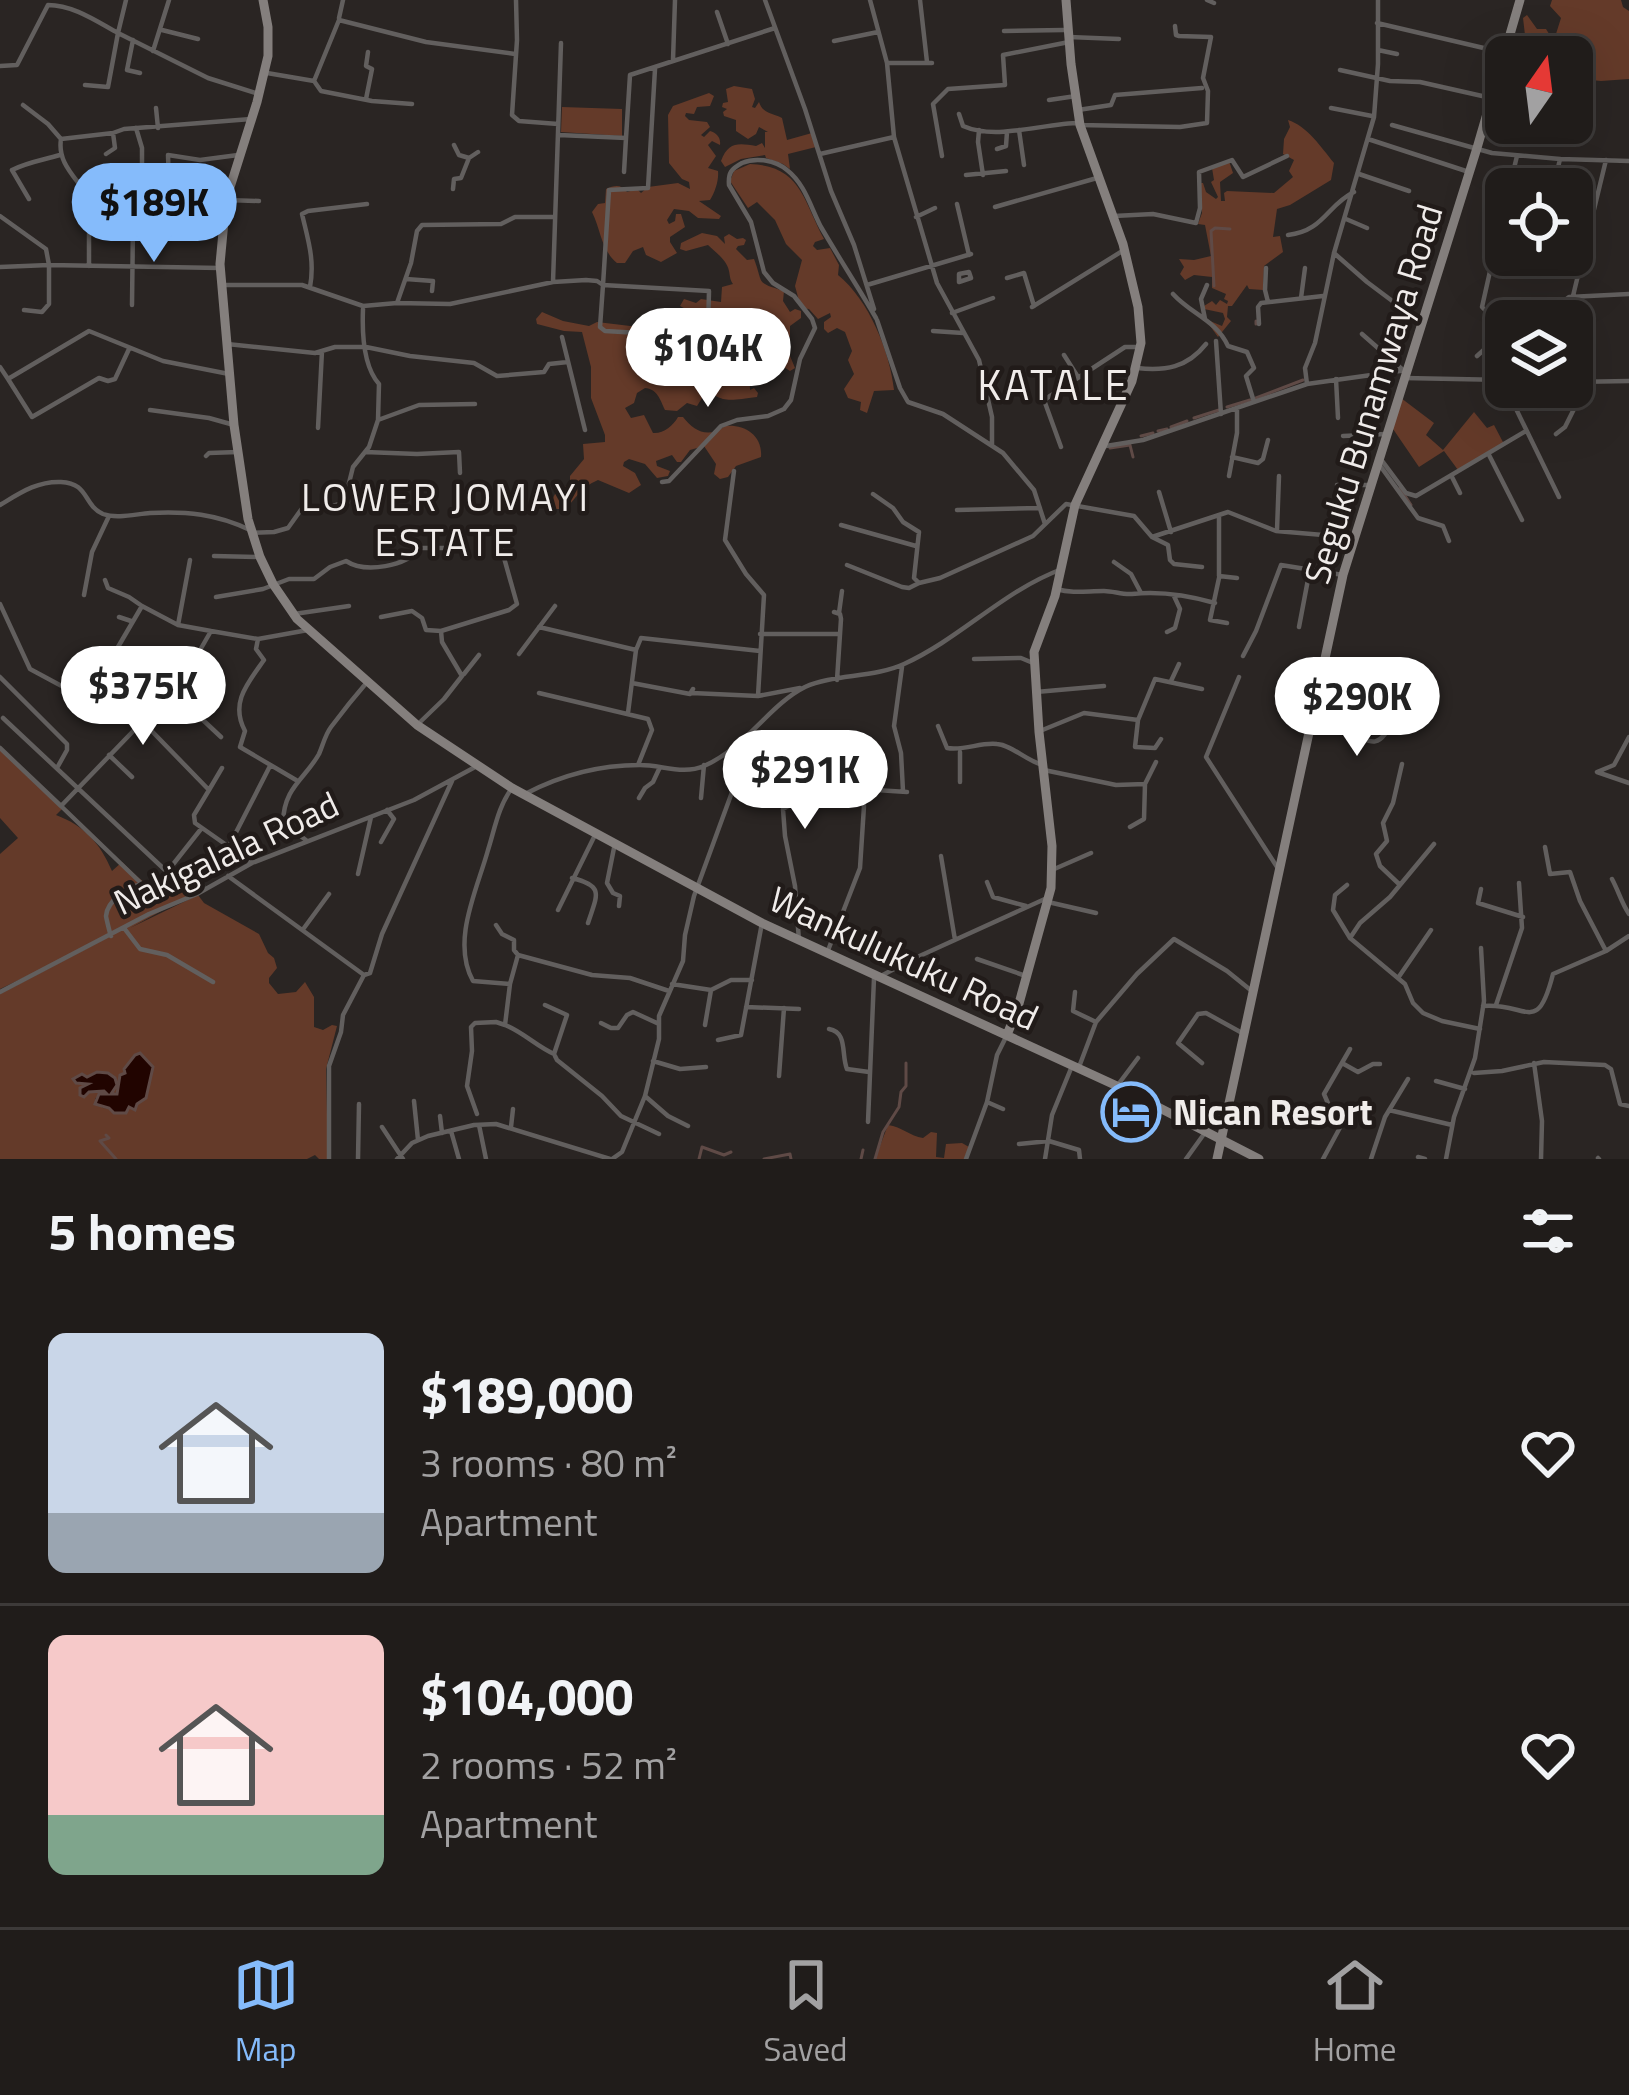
<!DOCTYPE html>
<meta charset="utf-8">
<style>
:root{--surface:#201c1a;--page:#2d2927;--text:#f1f3f6;--muted:#a2a1a2;--line:#3d3a39;--accent:#85bbfb}
body{margin:0;font-family:"Titillium Web",sans-serif;background:var(--page);color:var(--text);height:100vh;display:flex;flex-direction:column;font-size:45px;white-space:nowrap}
*{box-sizing:border-box;margin:0}
p{font-size:39px;color:var(--muted)}
.icon{flex:none;width:66px;height:66px;fill:none;stroke:currentColor;stroke-width:2;stroke-linecap:round;stroke-linejoin:round}
.map{position:relative;height:1159px;overflow:hidden}
.details{display:flex;flex-direction:column;background:var(--surface);flex:1}
.details>*{flex:none}
.needle{width:78px;rotate:14deg}
.controls{position:absolute;left:1485px;top:36px;display:grid;gap:24px}
.controls a{display:grid;place-items:center;width:108px;height:108px;border-radius:18px;background:var(--surface);box-shadow:0 12px 48px #0002,0 0 0 3px var(--line);font-size:60px}
.price{position:absolute;translate:-50% -102px;padding:0 27px;border-radius:42px;background:#fff;color:#222;font-size:39px;line-height:78px;filter:drop-shadow(0 3px 6px #0008)}
.price::after{content:'';position:absolute;left:50%;top:72px;width:36px;height:27px;margin-left:-18px;background:inherit;clip-path:polygon(0 0,100% 0,50% 100%)}
.price.current{background:var(--accent);color:#111}
ul{padding:0;list-style:none}
li{display:flex;align-items:center;gap:36px;height:300px;padding:0 48px}
li+li{border-top:3px solid var(--line)}
li span{display:grid;place-items:center;flex:none;width:336px;height:240px;border-radius:18px;color:#555}
li>.icon{margin-inline-start:auto}
span .icon{width:144px;height:144px;fill:#fffc;stroke-width:1}
li b{font-size:51px}
h2{display:flex;justify-content:space-between;align-items:center;height:144px;padding:0 48px;font-size:51px}
.tabs{display:flex;justify-content:space-around;align-items:center;height:168px;border-top:3px solid var(--line);background:var(--surface);font-size:33px;color:var(--muted)}
.tabs a{display:grid;justify-items:center;gap:6px}
.tabs .current{color:var(--accent)}
.map>svg:first-child{display:block}
.green{fill:#643a29;fill-rule:evenodd}
.water{fill:#210400;stroke:#5f4a46;stroke-width:3}
.lines{fill:none;stroke-linecap:round;stroke-linejoin:round}
.stream{stroke:#5f4a46;stroke-width:3}
.street{stroke:#625f5e;stroke-width:4.5}
.secondary{stroke:#847f7d;stroke-width:9}
.labels{text-anchor:middle;stroke-width:9;stroke-linejoin:round;paint-order:stroke}
.street-label{font-size:36px;fill:#f0ecea;stroke:#211b19}
.poi-label{font-size:36px;font-weight:bold;fill:#f0ecea;stroke:#211b19;text-anchor:start}
.neighbourhood-label{font-size:39px;letter-spacing:3px;fill:#f0ecea;stroke:#211b19}
.quarter-label{font-size:42px;letter-spacing:3px;fill:#f0ecea;stroke:#211b19}
</style>
<div class="map">
<svg width="1629" height="1159" viewBox="0 0 1629 1159">
<rect width="100%" height="100%" fill="#2a2523"/>
<path class="green" d="M1552 0H1621L1623 7 1629 11V79L1601 81 1572 78V57H1549L1551 44 1525 35 1523 18 1527 15 1537 29H1546L1551 37H1555L1561 18 1550 6Z
M734 86 752 89 755 99 752 107 755 108 759 102C763 114 772 113 782 118L787 140 812 133 816 147 788 154 790 169 783 164 766 158 765 155 741 159 725 167 721 161C728 142 738 143 756 146L762 143 765 148V132H768L759 127 756 134 748 139 736 131V120L724 116 723 112 727 109 722 107 723 103 728 102 726 89Z
M709 93 714 96 710 106 697 107 694 114 686 113 685 116 689 120 707 122 710 127 701 135 704 137 710 131C717 133 721 138 720 145L712 141 708 145 716 156 708 168 718 171C719 180 715 192 710 200L699 201 721 216 719 219 698 218 689 211 674 209 667 220 669 224 675 221 676 214H681L685 227 670 237V242L677 253 661 262 646 255 643 247 633 251 625 263H617C601 250 601 230 592 212L598 204 605 203 606 189C615 185 621 184 627 192L637 189 641 193 648 187 678 183 690 189 689 182 682 179 669 163 668 115 673 106Z
M562 107 622 109V136L561 132Z
M1288 120C1307 126 1321 147 1334 163L1331 180 1290 205 1277 209 1273 237 1280 236 1283 252 1264 266 1263 290 1249 289 1247 285 1232 306H1228L1227 317 1231 321 1218 337 1208 323 1210 321 1222 326 1225 319 1223 313 1204 309V306L1212 301 1216 305 1220 300 1227 304 1228 301 1224 299 1226 294 1212 288V277L1194 275 1185 280 1180 274 1184 267 1179 259 1194 260 1211 256 1205 225 1198 224 1202 213 1200 183H1203L1206 192 1216 199 1218 197 1211 182 1214 180 1212 168 1229 161 1233 173 1220 182 1221 201H1225L1224 193 1227 191 1274 193 1293 177 1289 171 1294 160 1283 154 1284 139 1290 127Z
M750 164C801 166 803 200 824 239L815 242 813 246 817 250 830 248 839 265 838 275C869 300 890 352 894 390L874 391 867 413 860 410 861 402 848 398 844 389 854 374 848 360 852 351 845 332 837 328 828 333 824 329V322L831 317 830 313 818 319 809 309 801 308 795 286 802 260 786 244 775 220 757 202 748 208 730 181 734 171Z
M702 233 717 236 725 244 724 237 729 234 737 239 743 238 746 240 744 245 738 246 736 249 747 260 754 259C764 285 755 282 784 291L783 301 790 312 795 309 801 311V318L790 326V336L785 344 795 368 790 371 779 364 770 347H766L752 358 749 365 750 390 754 388 758 393 757 397C725 401 721 404 697 381L696 386 704 395 697 406 687 403 677 411 665 410C660 399 657 389 645 388L637 393 634 403 625 408 631 418 644 415 653 433C663 434 673 426 678 417H683C694 431 708 439 725 426 744 424 763 435 761 457L736 466 728 477 720 479 714 474 716 464 704 446 690 450 681 462H677L672 455 656 461 657 466 670 471 668 476 657 478 645 464 629 459 624 462 623 466 635 473 641 485 629 493 598 480C578 489 579 496 565 509H555L552 500 556 492 564 488 570 481V476L584 459 583 444 605 442V435L591 398V367L582 332 564 331 537 324 536 319 542 312 563 321 589 326 597 322 647 328 664 323C683 337 705 344 727 333 717 312 697 316 680 306L684 299 696 303 701 299 721 302 722 287 733 284C730 280 730 276 729 271 727 260 715 252 708 245L686 251 680 249 681 243Z
M1401 398 1434 423 1426 435 1443 450 1474 412 1487 428 1494 425 1504 444 1458 470 1444 451 1419 467 1391 426Z
M0 750 62 809 56 815C85 826 100 843 112 871L122 862C136 875 149 891 169 891 180 891 190 887 202 889L130 928 198 895 204 903 259 934 268 953 274 958 277 968 269 978V983L278 994 296 992 305 982 314 997V1027L323 1030 332 1025 337 1026 326 1069 328 1159H319L315 1155 307 1159H0V994L107 938 0 989V854L18 838 0 818ZM135 1055 147 1059 151 1076 146 1097 125 1110 103 1108 95 1099 99 1094 109 1095 120 1091 117 1089 125 1073 124 1069Z
M888 1125C902 1127 910 1136 923 1138L931 1132 937 1133 936 1157 944 1158 946 1144 962 1143 969 1147 964 1159H875Z"/>
<path class="water" d="M140 1053 153 1067 146 1098 137 1104 135 1110 129 1107 126 1113H114L109 1108 95 1104 99 1094H107L104 1091 89 1092 84 1097 80 1095V1088L88 1084 76 1083 73 1079 82 1074 87 1077 97 1072 108 1073 115 1078 117 1085 111 1094H117L120 1075 125 1073 124 1069 135 1055Z"/>
<g class="lines">
<path class="stream" d="M1214 286 1211 231 1215 228 1230 229
M1256 324V321
M1256 398 1303 380
M1227 407 1250 400
M1194 418 1219 410
M1171 427 1187 421
M1158 431 1167 429
M1141 436 1153 433
M1110 448 1130 445 1133 457
M1400 488 1411 505
M106 1135 109 1138 100 1141 116 1159
M699 1159 702 1147 724 1155 731 1152
M764 1159 790 1154 791 1159
M861 1159 863 1150
M875 1159 883 1132 899 1107 901 1092 906 1086V1063"/>
<path class="street" d="M126 0 118 33 208 78 259 94
M516 0 517 40 512 115 519 121 558 124
M765 0 805 109 831 191 854 245 874 309
M870 0 887 63 894 137 937 283 979 360 992 417V444
M920 0 927 62
M1207 0 1214 3
M717 12 728 44
M339 18 343 0
M1377 23 1505 53
M162 30 198 39
M1004 31 1064 30
M1069 37 1119 39
M133 40 127 70 140 73
M834 41 878 32
M1378 50 1397 54
M153 51 169 0
M673 60 675 0
M887 63H932
M0 66 17 65 48 5C73 5 96 21 118 33L108 87 85 85
M1340 70 1390 81 1420 82 1491 98
M267 73 314 81
M314 81 339 20 426 42 515 54
M314 81 321 91 372 101 412 104
M366 99 372 69 366 66 368 52
M1049 100 1076 96
M23 105 48 124 61 139 113 133 124 129 251 119
M156 108 158 128
M1331 108 1372 116
M1078 110 1111 105 1115 95 1202 88
M959 114 963 126C997 141 1043 123 1080 123
M1080 125 1180 127 1207 123 1208 91 1203 78 1211 37 1179 36 1176 35 1175 26
M1392 125 1492 153 1560 159 1629 161
M136 128 142 148V164
M979 130 978 142 983 175
M1019 130 1024 165
M1482 131 1520 136
M559 135 626 138 630 75 775 28
M61 139C57 164 77 178 89 198
M1368 139 1469 172
M454 145 459 155 469 158
M997 149 1006 146 1007 132
M106 154 115 148 113 133
M820 154 894 137
M942 156 933 104 948 89 1005 85 1003 55 1069 42
M624 172 626 138
M1359 174 1409 191
M966 175 1006 171
M79 182 94 174 120 177
M169 185 168 155 200 160 238 155
M453 189 454 179 461 178 469 158 478 152
M1509 189 1517 156
M1553 189 1560 159
M29 199 12 170C28 162 43 160 60 155
M226 200 259 201
M1506 200 1482 307 1489 314 1512 321
M957 204 969 255
M995 207 1097 178
M0 216 46 249 49 265V304L42 312 24 310
M1114 216 1153 214 1196 223 1200 208 1199 172 1232 160 1243 177 1287 156
M916 217 935 208
M1346 219 1367 228
M89 234V266
M1288 235C1324 231 1327 205 1354 192
M1334 253 1367 282 1419 321
M0 267 49 265 220 268
M1266 268 1265 290 1268 302
M969 272 971 278 959 282V274Z
M1533 274 1538 255
M1007 278 1024 273 1034 306
M406 279 433 281 432 291
M553 282 561 43
M221 285H302L363 306 397 303 450 304 553 282 586 280 597 281 603 285 609 190 648 188 655 69
M603 285 709 291 708 331 705 335 691 336 605 331 600 327Z
M867 285 971 254
M310 287C315 260 308 240 302 214L308 211 367 204
M1173 294C1191 314 1216 320 1228 346L1247 352 1254 368 1246 376 1254 402
M1573 296 1606 160
M1301 298 1305 268
M397 303 411 263 417 231 422 225 501 224 515 217H553
M132 305 133 224
M1032 307 1124 250
M363 309C362 333 363 366 379 384L378 420
M952 313 993 298
M1205 319 1201 299 1207 285
M877 320 900 388 908 402 943 414 1003 453 1034 490 1045 524
M1539 321 1569 297 1629 294
M1259 324 1258 307 1261 303 1323 296
M933 331 963 333
M1362 334 1403 370
M562 337 585 430
M1216 341 1221 414
M227 344 315 353 335 347H366L410 356 474 363 497 376 544 372 549 364 568 362
M1492 344 1506 355
M1064 355 1078 377
M1477 356 1497 338 1500 318
M0 367 8 379 89 331 163 361 229 374
M1137 368C1165 371 1187 368 1206 344
M1404 378 1506 380
M8 379 32 417 99 378 108 381 115 379 129 349
M1336 379 1338 418
M1502 380 1559 497
M1572 382 1629 381
M1307 384 1305 368 1315 343 1334 253 1374 117 1378 64V0
M150 410 209 418 234 425
M318 428 322 351
M1556 434 1565 427 1587 383
M1343 436 1386 434
M1106 446 1143 440 1307 384 1407 370
M1061 447 1044 400 1125 347H1140
M365 452 417 454 459 452 460 473
M1489 455 1522 520
M206 456 209 453 238 452
M1232 457 1258 463 1263 459 1268 440
M1383 462 1406 493 1416 496 1526 431
M1381 467 1418 518 1443 526 1449 541
M734 471 725 540 746 574 764 595 758 696 800 688
M1229 476 1237 433V410
M1452 477 1460 493
M662 482 669 481 721 426 737 420 768 416 784 409 791 400 800 359 815 328 812 319 794 296 773 283 764 272 751 222 729 185C728 173 731 169 742 163 756 157 775 160 787 170 805 184 811 208 821 227 839 258 858 287 876 318
M1337 485H1367
M1159 492 1171 532
M873 494 893 508 903 522 919 532 914 578 919 583 940 578 1033 536 1066 504 1134 516 1152 537 1228 512 1276 531 1335 536 1352 543
M0 505C20 493 37 481 61 482 89 483 83 505 103 514 117 519 136 514 150 513 186 511 217 514 250 530
M957 510 1040 508
M1219 517V576L1237 578
M841 525 916 546
M1277 530 1279 476
M251 533 274 532 288 528 303 507 332 506 348 502 349 483 353 467 369 447 378 420 419 405 475 404
M1152 537 1168 545 1170 560 1174 564 1202 567
M214 556 260 557
M1114 562 1131 574 1141 593
M847 565 902 587 909 588 919 583
M1219 578 1210 620 1227 623
M105 580 108 588 129 597 142 606
M1056 589C1074 594 1086 591 1104 591 1113 591 1123 595 1132 594 1158 591 1187 595 1215 603
M84 595 92 552 109 516
M216 597 263 589 289 579H314L330 567 346 561C366 574 406 566 421 548H452
M0 604 30 669 136 726
M834 612 840 614 841 619 837 680
M839 613 842 591
M294 614 349 606
M119 617 131 621
M381 617 412 611 422 618 426 630 441 631
M178 625 190 560
M539 627 636 650
M1299 627 1310 569
M1167 632 1175 628 1180 609 1174 596
M760 634H839
M258 639 256 649 264 660C247 684 230 703 245 731L240 747 296 780
M519 654 555 606
M130 656 118 647 142 606 178 625 211 631
M1243 656 1256 631 1281 565 1343 575
M974 659 1021 658 1033 663
M902 667 894 726 901 753 903 791
M1323 667 1334 663 1345 705 1363 739C1373 743 1378 743 1385 734L1382 717
M464 674 479 655
M0 677 67 744V750L57 768
M144 677 168 695
M1239 677 1206 757 1279 870
M1171 681 1179 664
M632 683 690 694 693 689
M172 691 221 737
M1036 692 1104 686
M539 693 648 719 652 730 638 765
M692 693 758 696
M98 705 110 685
M628 713 636 650 641 638 760 651
M3 718 180 884 203 886
M142 721 209 790 194 815 195 823 252 863
M417 725 444 699 462 676 442 642 441 631 509 610 517 604 497 533
M938 726 947 748C965 751 980 742 997 744 1012 745 1026 761 1043 765
M1040 731 1084 713 1138 720
M1161 739 1155 748 1135 747 1138 720 1155 679 1202 689
M0 748 61 806 168 695 188 671 211 631 258 639 308 630
M960 752V782
M109 755 132 777
M1044 770 1116 785 1145 784 1156 762
M1597 772 1614 765 1629 737
M1597 772 1629 783
M209 790 222 768
M525 794C561 775 599 765 640 765 662 765 683 775 704 766 747 747 769 705 805 687 833 674 874 678 904 664 961 638 1003 591 1062 569
M639 798 645 788 653 782 660 767
M701 798 704 765
M61 806 142 884 155 889 184 886
M1130 827 1144 819 1145 784
M307 841 283 822C284 787 305 779 319 754 323 745 325 735 331 727 343 711 355 696 368 681
M381 842 394 819 387 810
M615 843 607 883 613 893 620 896 619 906
M1434 844 1390 897 1360 923 1350 938 1405 984 1413 1003 1423 1013 1442 1021 1480 1029
M229 846 270 766
M1545 847 1550 874 1570 872 1580 901 1606 951
M941 856 955 940
M1052 870 1091 853
M167 872 201 829
M358 874 371 817
M228 876 364 975
M572 878C605 886 597 895 588 923
M1612 879C1619 892 1621 902 1629 914
M987 882 993 897 1026 906
M1399 884 1380 866 1376 854 1387 841 1383 823 1393 803 1402 764
M1347 885 1335 895 1333 910 1350 938
M1481 889 1478 903 1523 917
M1048 902 1096 913
M558 910 596 833
M496 925 502 934 514 940V950L518 955 592 975 630 978 669 991
M124 928 140 949 167 955 213 982
M304 928 329 894
M111 936C110 934 106 917 106 916 107 900 129 887 142 884
M799 941 795 886 785 836 783 809 790 805 855 798 876 790 907 792
M827 953 860 868 864 806 861 799
M518 955 510 984 505 1025C523 1032 536 1046 554 1054L567 1015 545 1005
M977 959 1026 976
M879 977 913 959 1047 898
M1398 978 1431 930
M510 984 473 981C451 941 477 890 488 850 495 828 498 807 512 788
M672 984 711 990 731 980H752
M0 992 149 914 197 894 252 863 414 800 477 766
M1075 992 1073 1011 1096 1022 1137 974 1174 939 1227 971 1253 992
M1496 1005 1522 928 1519 883
M1483 1006C1527 1002 1537 1037 1553 974L1606 951 1629 936
M746 1007 799 1009
M601 1023 611 1028H618L627 1015 633 1012 659 1024
M705 1025 711 990
M829 1029C848 1032 841 1055 847 1069L869 1072
M718 1040 741 1035 762 923
M555 1056 557 1060 602 1096 621 1116 659 1134
M653 1061 680 1069 706 1067
M1202 1063 1178 1043 1198 1014 1206 1013 1244 1034
M1342 1063 1358 1072 1373 1064H1380
M1534 1063 1542 1121 1541 1159
M1079 1067 1096 1022
M1474 1073 1502 1071 1544 1062 1605 1065 1611 1069 1620 1104 1629 1106
M779 1076 784 1008
M1436 1081 1465 1089
M1117 1086 1138 1058
M645 1096 668 1116 688 1126
M414 1101 418 1140
M987 1102 1003 1109
M1389 1110 1452 1125
M477 1114 467 1086 472 1051 471 1027 475 1023 496 1022 505 1025
M440 1116 442 1133
M868 1122 874 978
M479 1125 486 1159
M382 1127 403 1159
M511 1127 513 1109
M451 1131 459 1159
M1019 1144 1049 1141 1079 1150 1080 1159
M1418 1157 1425 1159
M1598 1158 1599 1159
M329 1159V1066L341 1032 343 1015 364 975 370 973 382 934 452 781
M358 1159 359 1104
M397 1159 412 1143 428 1136 474 1125 496 1124 610 1159
M612 1159 622 1152 645 1096 659 1039V1016L683 961 685 935 694 896 735 784 746 741
M966 1159 987 1102 997 1055 1007 1035
M1045 1159 1052 1115 1072 1066
M1186 1159 1204 1134
M1323 1159 1343 1122 1333 1115 1324 1094 1350 1049
M1371 1159 1385 1117 1408 1079
M1446 1159 1454 1117 1475 1058 1484 1001 1481 948"/>
<path class="secondary" d="M263 0 268 27V56L257 102 226 200 220 264 234 425 248 519 260 557 273 584 297 619 417 725 512 788 762 923 1117 1086 1259 1159
M1007 1035 1018 1007 1051 888 1052 846 1039 732 1034 652 1055 596 1075 505 1132 381 1141 343 1138 307 1123 244 1080 125 1071 64 1066 0
M1217 1159 1343 575 1477 148 1520 0"/>
</g>
<defs>
<g id="hotel-ring" transform="scale(3)"><circle r="9.5" fill="#211b19" stroke="#85bbfb" stroke-width="1.5"/><path d="M-6-4.5h1.5V1H6V5H4.5V3h-9V5H-6ZM-4 0a1.8 1.8 0 1 1 3.6 0ZM.5 0V-2.5h3Q6-2.5 6 0Z" fill="#85bbfb"/></g>
</defs>
<g fill-rule="evenodd">
<use href="#hotel-ring" x="1131" y="1112"/>
</g>
<g class="labels">
<g class="street-label">
<text transform="translate(1373 394) rotate(-73)" y="13">Seguku Bunamwaya Road</text>
<text transform="translate(226 853) rotate(-25)" y="13">Nakigalala Road</text>
<text transform="translate(904 958) rotate(25)" y="13">Wankulukuku Road</text>
</g>
<g class="poi-label">
<text x="1173" y="1125">Nican Resort</text>
</g>
<g class="neighbourhood-label">
<text x="446" y="511">LOWER JOMAYI<tspan x="446" dy="45">ESTATE</tspan></text>
</g>
<g class="quarter-label">
<text x="1054" y="400">KATALE</text>
</g>
</g>
</svg>
<div class="controls">
<a><svg class="needle" viewBox="-14 -14 28 28"><path d="M0-13l5 13h-10z" fill="#e53935"/><path d="M0 13l5-13h-10z" fill="#a2a1a2"/></svg></a>
<a><svg class="icon" aria-label="locate" viewBox="0 0 24 24"><circle cx="12" cy="12" r="6"/><path d="M12 2v4M12 18v4M2 12h4M18 12h4"/></svg></a>
<a><svg class="icon" aria-label="layers" viewBox="0 0 24 24"><path d="M12 4l9 5-9 5-9-5zM3 14l9 5 9-5"/></svg></a>
</div>
<b class="price current" style="left:154px;top:265px">$189K</b>
<b class="price" style="left:708px;top:410px">$104K</b>
<b class="price" style="left:143px;top:748px">$375K</b>
<b class="price" style="left:1357px;top:759px">$290K</b>
<b class="price" style="left:805px;top:832px">$291K</b>
</div>
<section class="details">
<h2>5 homes<svg class="icon" aria-label="filters" viewBox="0 0 24 24"><path d="M4 7h16M4 17h16"/><circle cx="9" cy="7" r="2"/><circle cx="15" cy="17" r="2"/></svg></h2>
<ul>
<li><span style="background:linear-gradient(#c9d6e8 75%,#9aa5b1 0)"><svg class="icon" aria-label="home" viewBox="0 0 24 24"><path d="M3 11l9-7 9 7M6 9v11h12V9"/></svg></span><div><b>$189,000</b><p>3 rooms · 80 m²</p><p>Apartment</p></div><svg class="icon" aria-label="heart" viewBox="0 0 24 24"><path d="M12 20l-8-8c-3-5 5-10 8-4 3-6 11-1 8 4z"/></svg></li>
<li><span style="background:linear-gradient(#f6c9c9 75%,#7fa58c 0)"><svg class="icon" aria-label="home" viewBox="0 0 24 24"><path d="M3 11l9-7 9 7M6 9v11h12V9"/></svg></span><div><b>$104,000</b><p>2 rooms · 52 m²</p><p>Apartment</p></div><svg class="icon" aria-label="heart" viewBox="0 0 24 24"><path d="M12 20l-8-8c-3-5 5-10 8-4 3-6 11-1 8 4z"/></svg></li>
</ul>
</section>
<nav class="tabs">
<a class="current"><svg class="icon" aria-label="map" viewBox="0 0 24 24"><path d="M3 6l6-2 6 2 6-2v14l-6 2-6-2-6 2zM9 4v14M15 6v14"/></svg>Map</a>
<a><svg class="icon" aria-label="saved" viewBox="0 0 24 24"><path d="M7 4h10v16l-5-4-5 4z"/></svg>Saved</a>
<a><svg class="icon" aria-label="home" viewBox="0 0 24 24"><path d="M3 11l9-7 9 7M6 9v11h12V9"/></svg>Home</a>
</nav>
